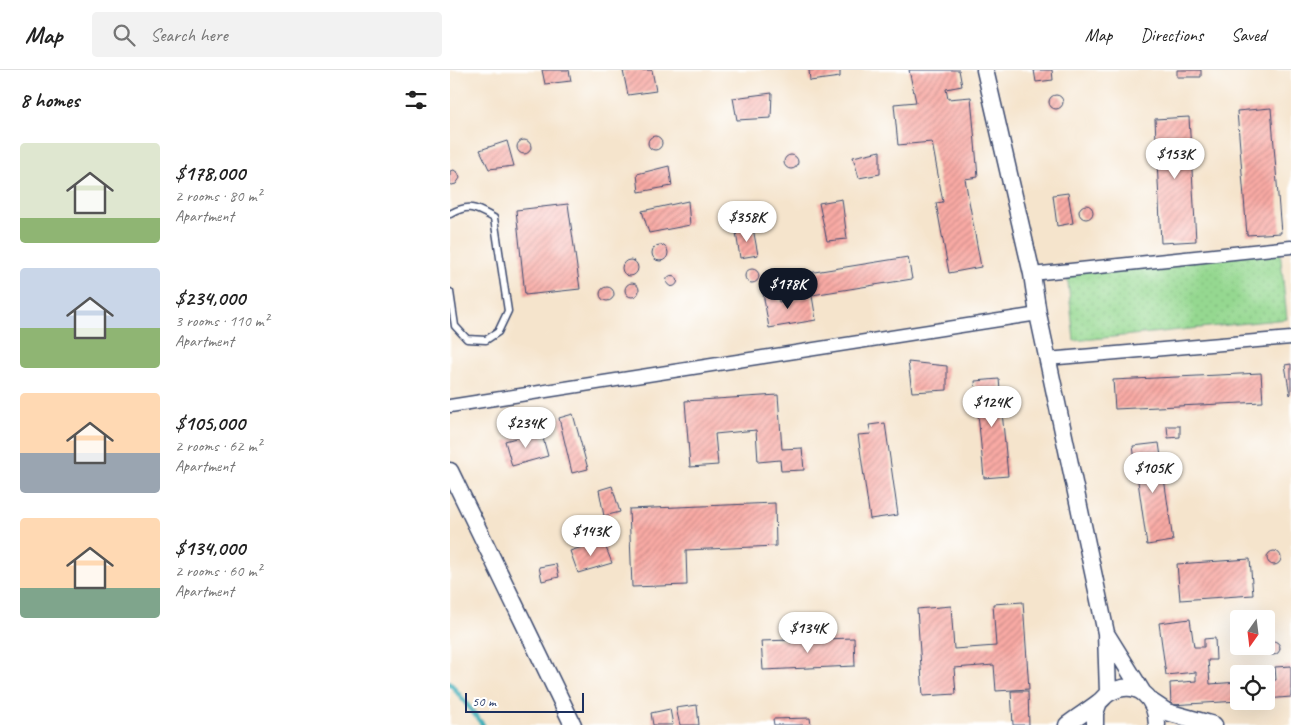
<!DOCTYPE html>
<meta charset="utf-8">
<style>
:root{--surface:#fff;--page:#f2f2f2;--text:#222;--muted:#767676;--line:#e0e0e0;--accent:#111827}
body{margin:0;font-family:Caveat,sans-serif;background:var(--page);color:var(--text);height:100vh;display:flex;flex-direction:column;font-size:19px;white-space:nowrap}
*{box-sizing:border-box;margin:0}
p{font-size:16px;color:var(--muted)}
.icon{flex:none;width:28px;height:28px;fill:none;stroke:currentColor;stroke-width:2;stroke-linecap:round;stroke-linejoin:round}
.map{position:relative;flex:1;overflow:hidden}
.side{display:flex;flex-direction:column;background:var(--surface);width:450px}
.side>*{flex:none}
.needle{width:32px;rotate:194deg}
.tools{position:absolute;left:780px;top:540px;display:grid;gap:10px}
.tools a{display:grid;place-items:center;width:45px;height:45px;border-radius:5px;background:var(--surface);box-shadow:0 5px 20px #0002;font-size:25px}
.scale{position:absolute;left:15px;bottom:12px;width:119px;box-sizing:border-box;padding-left:5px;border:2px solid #1b2f5e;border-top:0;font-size:14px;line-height:18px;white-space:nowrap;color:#1b2f5e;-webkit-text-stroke:4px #fff;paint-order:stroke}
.price{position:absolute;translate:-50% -42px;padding:0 11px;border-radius:18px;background:#fff;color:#222;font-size:16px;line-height:32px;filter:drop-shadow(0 1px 2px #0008)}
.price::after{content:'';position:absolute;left:50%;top:30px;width:15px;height:11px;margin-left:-8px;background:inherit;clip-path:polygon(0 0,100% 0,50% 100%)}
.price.on{background:var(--accent);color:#fff}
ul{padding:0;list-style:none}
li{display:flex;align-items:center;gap:15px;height:125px;padding:0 20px}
li span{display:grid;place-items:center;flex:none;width:140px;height:100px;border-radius:5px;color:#555}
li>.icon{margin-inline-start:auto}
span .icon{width:60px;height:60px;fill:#fffc;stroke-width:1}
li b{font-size:21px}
h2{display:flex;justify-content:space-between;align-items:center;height:60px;padding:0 20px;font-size:21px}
header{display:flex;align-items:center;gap:30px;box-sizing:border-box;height:70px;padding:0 25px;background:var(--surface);border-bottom:1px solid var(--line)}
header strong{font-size:24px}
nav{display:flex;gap:28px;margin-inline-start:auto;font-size:18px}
.search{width:350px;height:45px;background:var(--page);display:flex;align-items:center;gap:12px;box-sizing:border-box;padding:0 18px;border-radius:5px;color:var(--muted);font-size:19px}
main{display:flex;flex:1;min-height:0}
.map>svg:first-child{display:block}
.grass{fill:url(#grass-dots);stroke:#588477}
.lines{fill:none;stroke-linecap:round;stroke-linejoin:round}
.stream{stroke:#3cadb7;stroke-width:5}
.building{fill:url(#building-hatch)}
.service-casing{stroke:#3c4a6e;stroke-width:9}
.minor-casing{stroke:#3c4a6e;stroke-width:15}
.tertiary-casing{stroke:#3c4a6e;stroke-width:19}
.service{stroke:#fff;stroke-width:6}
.minor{stroke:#fff;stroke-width:12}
.tertiary{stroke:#fff;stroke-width:16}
</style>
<header>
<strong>Map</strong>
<div class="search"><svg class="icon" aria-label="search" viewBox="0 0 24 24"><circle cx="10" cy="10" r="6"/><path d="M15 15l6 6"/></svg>Search here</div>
<nav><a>Map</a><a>Directions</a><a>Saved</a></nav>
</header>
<main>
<section class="side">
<h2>8 homes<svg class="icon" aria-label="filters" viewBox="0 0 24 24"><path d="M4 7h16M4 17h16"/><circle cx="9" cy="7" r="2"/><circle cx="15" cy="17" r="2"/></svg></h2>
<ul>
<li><span style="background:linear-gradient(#dfe7d0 75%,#8fb573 0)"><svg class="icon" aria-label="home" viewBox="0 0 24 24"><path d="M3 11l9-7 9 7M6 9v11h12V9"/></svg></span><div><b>$178,000</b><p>2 rooms · 80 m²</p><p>Apartment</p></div></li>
<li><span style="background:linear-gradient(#c9d6e8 60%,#8fb573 0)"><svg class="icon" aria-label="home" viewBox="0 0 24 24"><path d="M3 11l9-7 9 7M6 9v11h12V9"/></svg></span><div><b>$234,000</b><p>3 rooms · 110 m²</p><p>Apartment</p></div></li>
<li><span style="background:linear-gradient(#ffd9b3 60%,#9aa5b1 0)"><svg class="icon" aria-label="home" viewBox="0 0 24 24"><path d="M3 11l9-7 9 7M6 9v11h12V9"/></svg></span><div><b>$105,000</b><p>2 rooms · 62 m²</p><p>Apartment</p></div></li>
<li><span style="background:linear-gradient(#ffd9b3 70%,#7fa58c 0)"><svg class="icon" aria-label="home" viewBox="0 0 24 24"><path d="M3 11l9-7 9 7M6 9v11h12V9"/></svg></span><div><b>$134,000</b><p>2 rooms · 60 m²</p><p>Apartment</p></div></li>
</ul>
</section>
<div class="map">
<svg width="841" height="655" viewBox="0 0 841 655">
<defs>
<pattern id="grass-dots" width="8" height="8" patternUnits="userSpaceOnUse" patternTransform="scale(1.25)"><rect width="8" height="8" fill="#95d890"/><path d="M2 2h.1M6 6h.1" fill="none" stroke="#80ba7f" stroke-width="1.8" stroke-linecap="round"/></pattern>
<pattern id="building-hatch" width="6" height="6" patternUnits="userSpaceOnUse" patternTransform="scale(1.25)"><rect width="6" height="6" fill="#f9aaa4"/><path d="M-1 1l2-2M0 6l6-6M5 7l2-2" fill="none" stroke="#c98b89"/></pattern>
</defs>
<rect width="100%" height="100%" fill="#fff"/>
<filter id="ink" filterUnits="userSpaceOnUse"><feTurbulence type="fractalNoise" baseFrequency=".02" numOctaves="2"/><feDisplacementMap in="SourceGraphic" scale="10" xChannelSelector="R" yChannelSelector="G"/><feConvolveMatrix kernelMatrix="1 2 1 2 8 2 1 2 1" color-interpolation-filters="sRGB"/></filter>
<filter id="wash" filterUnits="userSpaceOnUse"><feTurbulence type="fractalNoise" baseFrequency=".0096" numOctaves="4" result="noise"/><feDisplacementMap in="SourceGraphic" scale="20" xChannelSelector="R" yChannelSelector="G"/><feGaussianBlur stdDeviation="1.12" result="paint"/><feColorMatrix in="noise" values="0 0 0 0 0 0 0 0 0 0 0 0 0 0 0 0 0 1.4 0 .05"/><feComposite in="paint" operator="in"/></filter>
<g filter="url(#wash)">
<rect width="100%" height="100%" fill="#f5e4cc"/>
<path class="grass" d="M830 180 837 249 624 271 617 202Z"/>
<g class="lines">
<path class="stream" d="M0 613 33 655"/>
</g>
<g id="blocks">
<path class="building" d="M92 0H119L121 11 95 14Z
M202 0 206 21 178 25 173 1Z
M359 0H390V7L360 11Z
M459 0H509L512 16 496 19 498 29 521 27 528 107 515 109 531 197 499 203 486 133 493 132 482 72 448 75 444 34 466 32Z
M584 0H602L603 10 586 12Z
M727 0H751V7H727Z
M322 23 321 48 287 50 283 28Z
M599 32a7 7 0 1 1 14 0a7 7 0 1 1-14 0Z
M821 38 831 163 797 165 787 41Z
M739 47 746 171 711 173 705 49Z
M198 73a7 7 0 1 1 14 0a7 7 0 1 1-14 0Z
M67 77a7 7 0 1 1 14 0a7 7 0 1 1-14 0Z
M57 71 64 96 39 99 30 80Z
M430 81V104L409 108 403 87Z
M334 92a7 7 0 1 1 14 0a7 7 0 1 1-14 0Z
M219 96 222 116 189 122 187 104Z
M4 100 8 103 10 108 6 114 2 115 0 114V101Z
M618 123 623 153 607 156 603 125Z
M392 129 397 169 377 171 369 133Z
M238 131 240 155 199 163 192 141Z
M118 134 130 219 75 225 66 140Z
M629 142a7 7 0 1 1 14 0a7 7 0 1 1-14 0Z
M303 158 308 185 290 188 286 162Z
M202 183a8 8 0 1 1 16 0a8 8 0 1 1-16 0Z
M458 187 462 209 331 230 327 208Z
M172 198a8 8 0 1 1 16 0a8 8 0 1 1-16 0Z
M295 206a7 7 0 1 1 14 0a7 7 0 1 1-14 0Z
M216.5 211a5.5 5.5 0 1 1 11 0a5.5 5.5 0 1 1-11 0Z
M175 220a7 7 0 1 1 14 0a7 7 0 1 1-14 0Z
M150 224a7 7 0 1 1 14 0a7 7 0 1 1-14 0Z
M327 220 329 232 362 226 366 250 319 258 313 223Z
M458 292 497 296V320L462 322Z
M841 294V324L840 325 835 295Z
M811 303 813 332 665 339 663 310Z
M549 309 558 406 534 408 525 311Z
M328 325 332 379 352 378 354 400 331 401 330 390 308 392 306 360 265 364 268 395 240 397 235 331Z
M123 344 138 399 122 403 109 348Z
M435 353 448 445 420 449 408 365 421 364 419 355Z
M717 356H730V367L718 368Z
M91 361 98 386 62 396 55 371Z
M709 373 723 471 697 475 683 376Z
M162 416 170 442 154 446 149 420Z
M325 433 326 476 236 480 237 515 182 517 179 439Z
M153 470 162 493 128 503 120 481Z
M817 488a7 7 0 1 1 14 0a7 7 0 1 1-14 0Z
M800 489 803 525 730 530 727 494Z
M106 494 109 507 92 511 89 497Z
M573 532 579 619 546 621 544 595 504 598 506 624 473 626 467 539 501 536 504 579 546 576 543 534Z
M740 549 744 577H754V569L765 568 766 590H758L760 614 789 612V631L721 635 720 613 746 611V602L716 605 709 553Z
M404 568 405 596 313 600 311 571Z
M816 578a7 7 0 1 1 14 0a7 7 0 1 1-14 0Z
M841 596V627L816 629V611L826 610 825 597Z
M561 621H578L579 655H563Z
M247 635 249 655H230L226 638Z
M220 639 223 655H203L201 643Z
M360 648 361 655H324L323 649Z"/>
</g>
</g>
<g filter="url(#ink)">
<use href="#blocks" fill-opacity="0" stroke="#3c4a6e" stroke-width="1"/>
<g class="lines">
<g class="service-casing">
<path id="service" d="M0 144C20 133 26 138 44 148L58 241 48 262 36 270 17 269 5 256 0 222"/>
</g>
<g class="minor-casing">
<path id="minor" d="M582 204 841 177
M597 289 841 268
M0 336 588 244"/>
</g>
<g class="tertiary-casing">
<path id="tertiary" d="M535 0 582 204 588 244 656 563 658 623
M0 401 123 655
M657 565 693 623
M702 632 717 642 764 655
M617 655C627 647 639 640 649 632 653 629 656 624 661 622 688 609 706 628 707 655
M645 655V643L649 632"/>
</g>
<use href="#service" class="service"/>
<use href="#minor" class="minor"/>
<use href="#tertiary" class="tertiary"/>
</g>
</g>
</svg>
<div class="tools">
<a><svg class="needle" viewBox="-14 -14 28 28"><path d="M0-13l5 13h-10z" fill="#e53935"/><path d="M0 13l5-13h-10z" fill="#767676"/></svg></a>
<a><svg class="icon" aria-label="locate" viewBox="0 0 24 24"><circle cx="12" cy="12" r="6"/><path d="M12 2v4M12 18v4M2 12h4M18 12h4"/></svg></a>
</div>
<div class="scale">50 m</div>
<b class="price" style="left:725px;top:110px">$153K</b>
<b class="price" style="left:297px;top:173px">$358K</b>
<b class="price on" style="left:338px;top:240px">$178K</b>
<b class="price" style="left:542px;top:358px">$124K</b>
<b class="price" style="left:76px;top:379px">$234K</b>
<b class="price" style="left:703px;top:424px">$105K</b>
<b class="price" style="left:141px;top:487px">$143K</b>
<b class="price" style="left:358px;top:584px">$134K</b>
</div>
</main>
